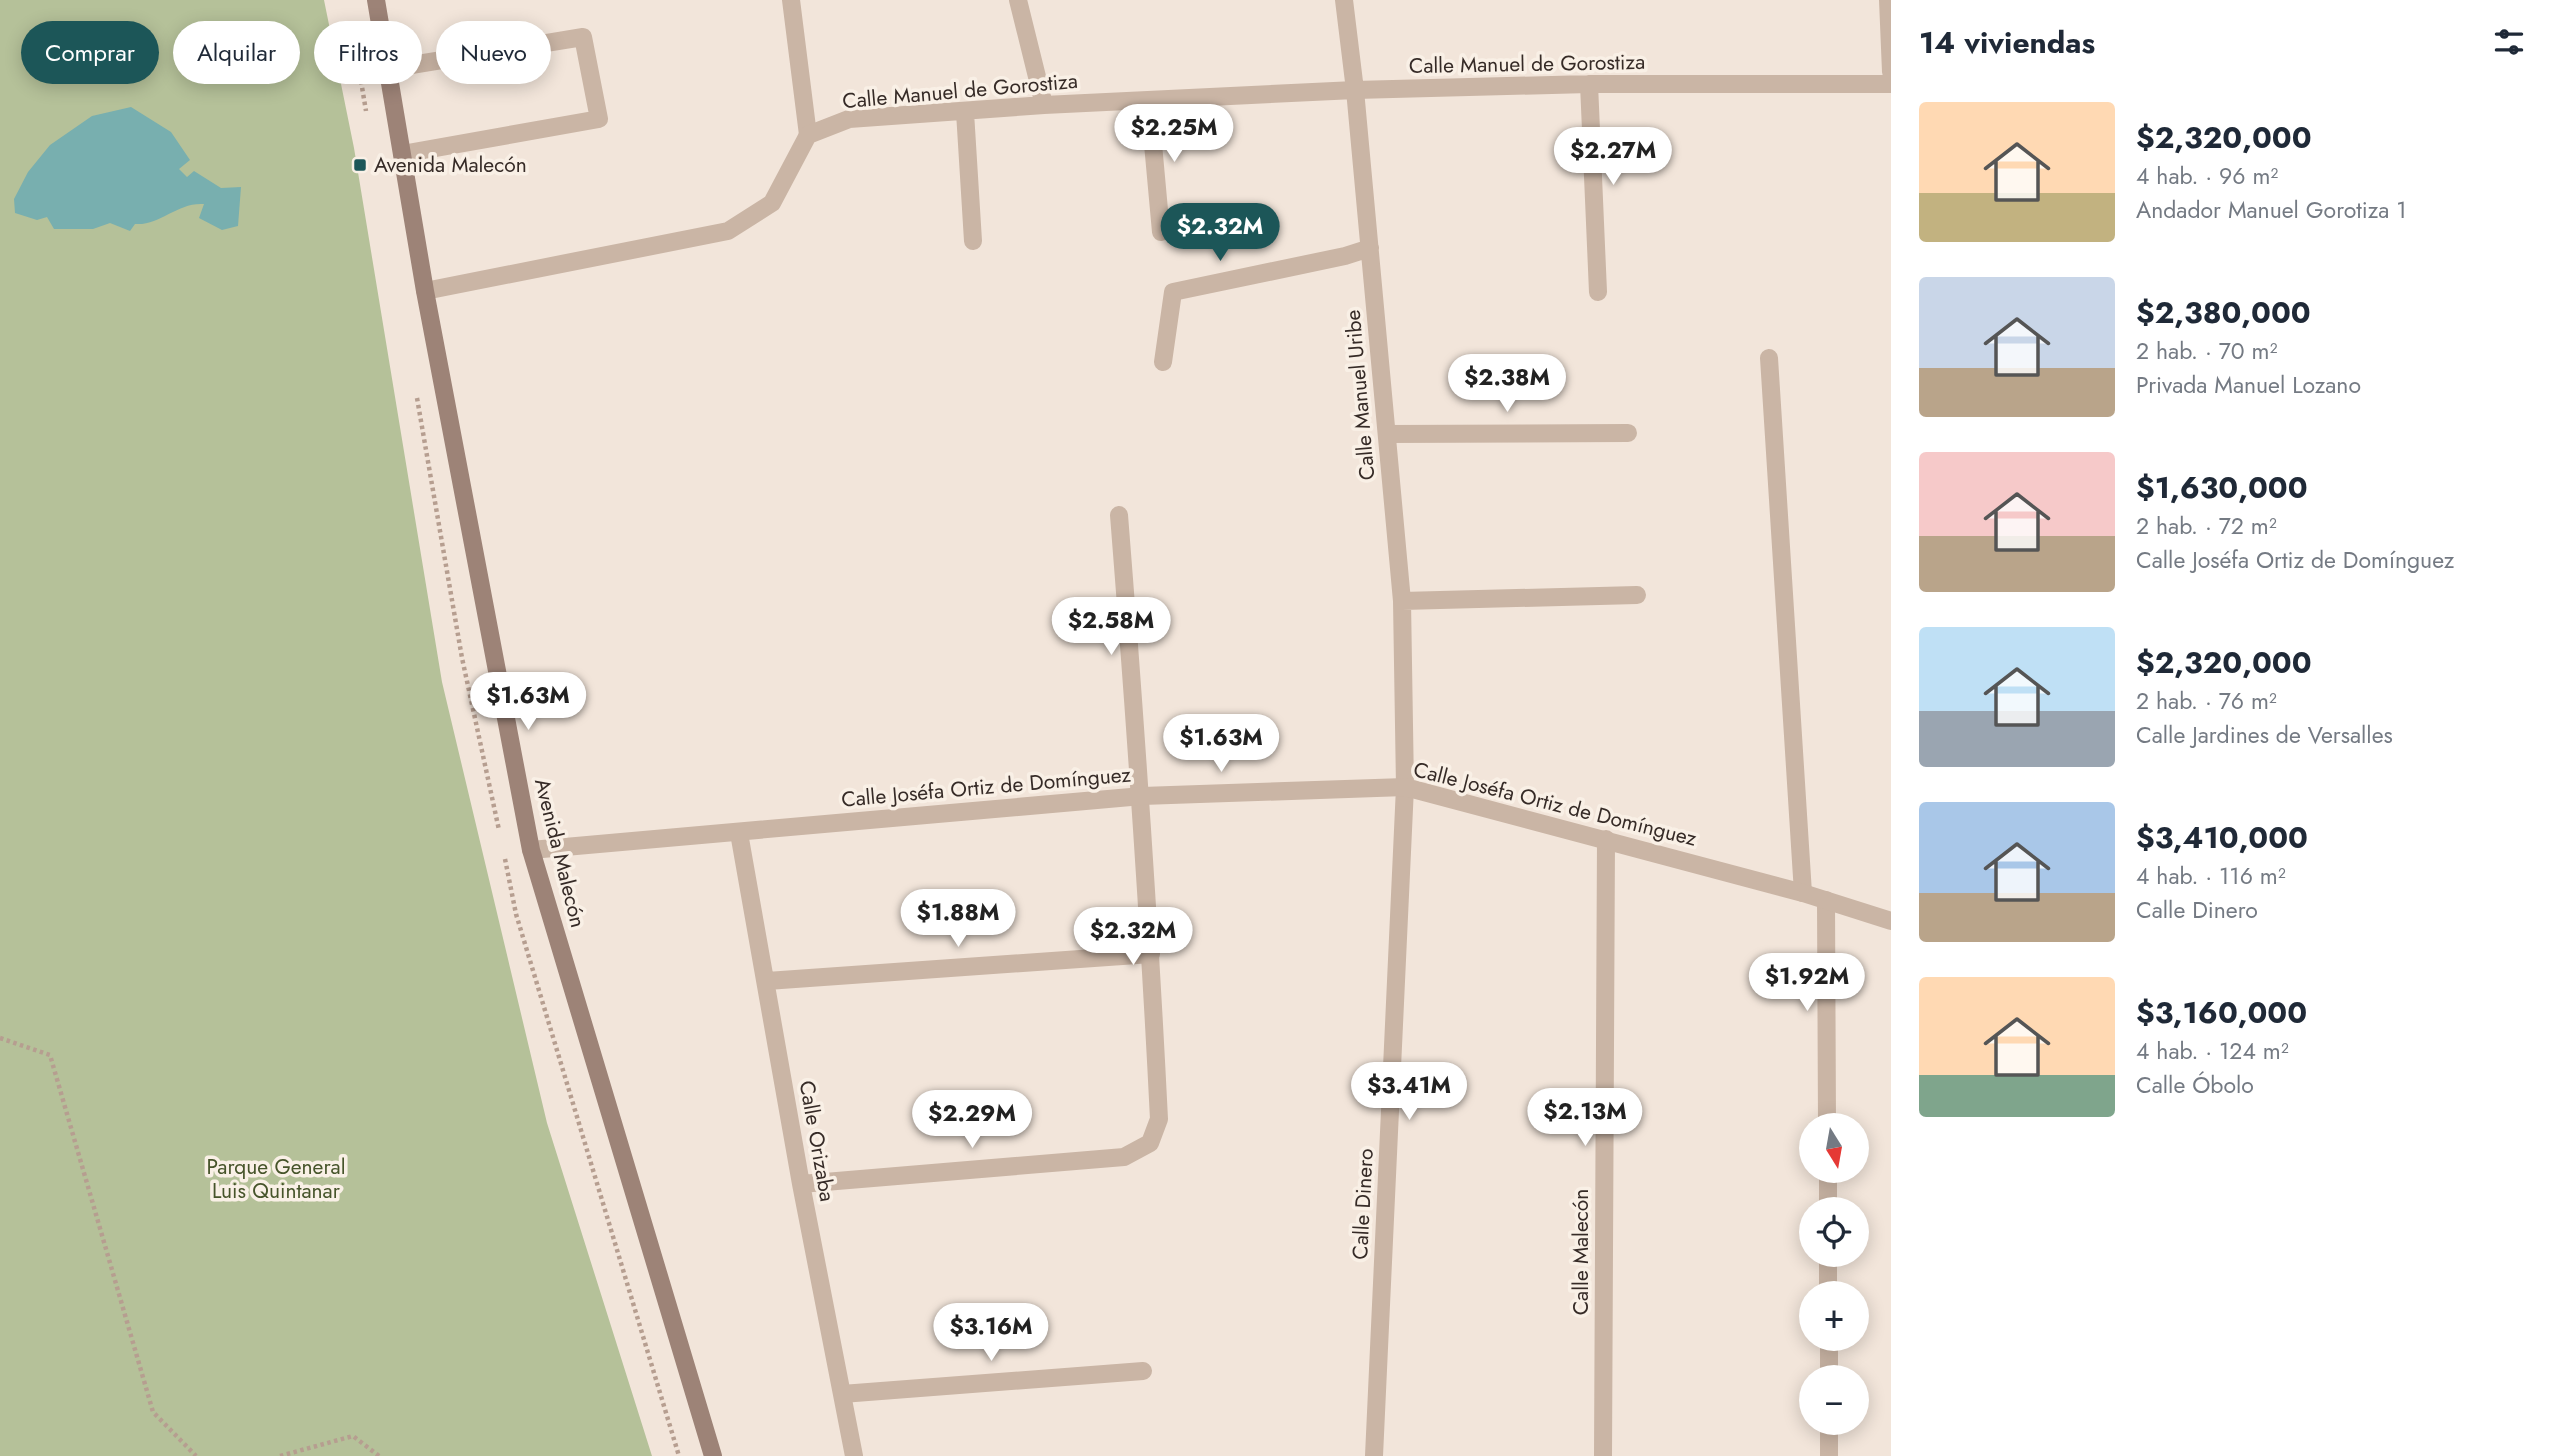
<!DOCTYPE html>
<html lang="es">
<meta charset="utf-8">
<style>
:root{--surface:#fff;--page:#f2f2f3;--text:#1f2937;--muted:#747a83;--accent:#1c5658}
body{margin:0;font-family:Jost,sans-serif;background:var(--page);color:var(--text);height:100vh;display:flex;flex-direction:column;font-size:26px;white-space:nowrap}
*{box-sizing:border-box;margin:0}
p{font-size:23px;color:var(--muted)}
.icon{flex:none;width:38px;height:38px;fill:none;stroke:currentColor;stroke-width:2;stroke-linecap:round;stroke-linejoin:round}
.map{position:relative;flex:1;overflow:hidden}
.panel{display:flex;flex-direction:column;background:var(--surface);width:665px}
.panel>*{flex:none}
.banner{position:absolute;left:21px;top:21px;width:665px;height:63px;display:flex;gap:14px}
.needle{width:46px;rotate:169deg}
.controls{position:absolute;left:1799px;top:1113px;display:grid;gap:14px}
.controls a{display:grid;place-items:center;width:70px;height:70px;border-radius:50%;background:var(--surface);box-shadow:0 4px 18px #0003;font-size:35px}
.price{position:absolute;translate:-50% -60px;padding:0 16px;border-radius:24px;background:#fff;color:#222;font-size:23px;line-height:46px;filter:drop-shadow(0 2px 4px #0008)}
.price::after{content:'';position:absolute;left:50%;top:42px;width:21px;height:16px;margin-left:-10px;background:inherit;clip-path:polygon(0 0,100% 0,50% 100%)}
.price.active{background:var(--accent);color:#fff}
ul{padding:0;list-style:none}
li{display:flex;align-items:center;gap:21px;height:175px;padding:0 28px}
li span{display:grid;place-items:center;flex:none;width:196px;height:140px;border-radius:7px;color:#555}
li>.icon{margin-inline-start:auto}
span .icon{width:84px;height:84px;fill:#fffc;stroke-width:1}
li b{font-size:30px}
h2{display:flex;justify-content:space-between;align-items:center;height:84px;padding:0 28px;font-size:30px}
.tag{padding:0 24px;border-radius:32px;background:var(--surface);box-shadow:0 4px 18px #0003;font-size:24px;line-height:63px}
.tag.active{background:var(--accent);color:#fff}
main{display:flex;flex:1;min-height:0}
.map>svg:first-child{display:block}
.green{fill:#b5c199}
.water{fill:#78afaf}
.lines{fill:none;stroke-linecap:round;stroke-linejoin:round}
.path{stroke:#b69e90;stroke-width:4.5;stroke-dasharray:3.5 3.5;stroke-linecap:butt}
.service{stroke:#cab5a5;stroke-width:18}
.minor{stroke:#cab5a5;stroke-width:18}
.tertiary{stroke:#cab5a5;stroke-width:18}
.secondary{stroke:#9d8377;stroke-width:18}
.poi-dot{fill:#1c5658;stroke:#f9f0e6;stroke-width:2.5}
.labels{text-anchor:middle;stroke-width:7;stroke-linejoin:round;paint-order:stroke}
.street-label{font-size:21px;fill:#362b27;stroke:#f9f0e6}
.poi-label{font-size:21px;fill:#362b27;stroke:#f9f0e6;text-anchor:start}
.park-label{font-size:21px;fill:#46542a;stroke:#f9f0e6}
</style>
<main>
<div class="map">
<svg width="1891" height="1456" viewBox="0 0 1891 1456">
<rect width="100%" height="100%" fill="#f2e5da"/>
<path class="green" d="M0 0H324L354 148 442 682 547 1123 652 1456H0Z"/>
<path class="water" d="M131 107 171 132 190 160 179 169 187 177 194 171 221 188 241 187 238 226 222 230 199 218 204 204C177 202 160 226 135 224L130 231 110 223 93 229H54L47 217 37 220 15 213 14 199 28 172 50 145 92 116Z"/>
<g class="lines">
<path class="path" d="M361 81 366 111
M417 398 462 658 499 830
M505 859 516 914 679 1456
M0 1038 50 1055 153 1412 196 1456
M280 1456 353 1436 379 1456"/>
<path class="service" d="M791 0 808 135
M387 69 583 37 599 119 402 154"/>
<path class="minor" d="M1018 0 1044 105
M1344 0 1355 90 1402 601 1405 787 1374 1456
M1888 0 1891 72
M1589 84 1598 292
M1149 100 1161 232
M965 112 973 241
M425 291 728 231 772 203 808 135 849 119 1044 105 1355 90 1589 84H1891
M1769 358 1803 893
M1163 362 1173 292 1345 256 1370 248
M1387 434 1628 433
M1402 601 1637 595
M739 833 801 1184 854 1456
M1826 900 1827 1125
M767 981 1151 954
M1828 1171V1209
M801 1184 1124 1157 1150 1143 1159 1119C1149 917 1135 717 1119 515
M1828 1255V1293
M1829 1339V1377
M842 1394 1143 1371
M1829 1423V1456
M1603 1456 1606 839"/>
<path class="tertiary" d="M531 850 1142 796 1405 787 1803 893 1891 921"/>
<path class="secondary" d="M376 0 425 291 531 850 713 1456"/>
</g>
<rect class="poi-dot" x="353" y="158" width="14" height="14" rx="3.5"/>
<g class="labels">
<g class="street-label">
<text transform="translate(1527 64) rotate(-1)" y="7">Calle Manuel de Gorostiza</text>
<text transform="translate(960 91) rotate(-5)" y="7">Calle Manuel de Gorostiza</text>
<text transform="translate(1360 395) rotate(-95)" y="7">Calle Manuel Uribe</text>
<text transform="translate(986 787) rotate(-5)" y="7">Calle Joséfa Ortiz de Domínguez</text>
<text transform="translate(1555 804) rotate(14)" y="7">Calle Joséfa Ortiz de Domínguez</text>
<text transform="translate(560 853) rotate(76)" y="7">Avenida Malecón</text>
<text transform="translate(817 1141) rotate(80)" y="7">Calle Orizaba</text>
<text transform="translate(1363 1204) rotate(-87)" y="7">Calle Dinero</text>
<text transform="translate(1581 1252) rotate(-90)" y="7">Calle Malecón</text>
</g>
<g class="poi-label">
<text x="374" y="172">Avenida Malecón</text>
</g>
<g class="park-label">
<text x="276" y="1174">Parque General<tspan x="276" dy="24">Luis Quintanar</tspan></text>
</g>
</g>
</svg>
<div class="controls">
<a><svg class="needle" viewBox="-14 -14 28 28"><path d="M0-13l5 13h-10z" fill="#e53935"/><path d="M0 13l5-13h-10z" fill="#747a83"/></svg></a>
<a><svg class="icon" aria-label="locate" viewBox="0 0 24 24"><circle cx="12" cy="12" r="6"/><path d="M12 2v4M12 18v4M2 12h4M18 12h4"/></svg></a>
<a>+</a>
<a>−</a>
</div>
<b class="price" style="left:1174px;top:164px">$2.25M</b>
<b class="price" style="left:1613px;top:187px">$2.27M</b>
<b class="price active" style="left:1220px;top:263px">$2.32M</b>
<b class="price" style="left:1507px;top:414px">$2.38M</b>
<b class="price" style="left:1111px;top:657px">$2.58M</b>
<b class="price" style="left:528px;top:732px">$1.63M</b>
<b class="price" style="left:1221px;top:774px">$1.63M</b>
<b class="price" style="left:958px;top:949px">$1.88M</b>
<b class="price" style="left:1133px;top:967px">$2.32M</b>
<b class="price" style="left:1807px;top:1013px">$1.92M</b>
<b class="price" style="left:1409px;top:1122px">$3.41M</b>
<b class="price" style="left:1585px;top:1148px">$2.13M</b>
<b class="price" style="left:972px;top:1150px">$2.29M</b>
<b class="price" style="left:991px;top:1363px">$3.16M</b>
<div class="banner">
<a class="tag active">Comprar</a>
<a class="tag">Alquilar</a>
<a class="tag">Filtros</a>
<a class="tag">Nuevo</a>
</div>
</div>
<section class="panel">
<h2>14 viviendas<svg class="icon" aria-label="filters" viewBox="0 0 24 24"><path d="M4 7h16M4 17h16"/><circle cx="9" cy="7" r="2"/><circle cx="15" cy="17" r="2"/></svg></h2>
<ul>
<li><span style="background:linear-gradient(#ffd9b3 65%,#c2b280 0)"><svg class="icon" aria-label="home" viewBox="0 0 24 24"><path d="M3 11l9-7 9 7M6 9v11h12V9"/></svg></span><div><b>$2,320,000</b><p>4 hab. · 96 m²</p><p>Andador Manuel Gorotiza 1</p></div></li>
<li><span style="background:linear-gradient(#c9d6e8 65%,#b9a48a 0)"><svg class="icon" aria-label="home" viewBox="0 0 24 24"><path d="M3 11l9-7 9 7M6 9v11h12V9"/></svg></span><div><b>$2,380,000</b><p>2 hab. · 70 m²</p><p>Privada Manuel Lozano</p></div></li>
<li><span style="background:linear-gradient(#f6c9c9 60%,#b9a48a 0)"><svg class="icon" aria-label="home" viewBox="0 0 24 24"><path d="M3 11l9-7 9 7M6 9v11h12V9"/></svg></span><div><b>$1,630,000</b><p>2 hab. · 72 m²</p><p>Calle Joséfa Ortiz de Domínguez</p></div></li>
<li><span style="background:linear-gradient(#bfe0f5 60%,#9aa5b1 0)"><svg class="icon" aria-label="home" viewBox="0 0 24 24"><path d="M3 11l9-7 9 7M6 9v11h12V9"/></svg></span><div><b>$2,320,000</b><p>2 hab. · 76 m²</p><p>Calle Jardines de Versalles</p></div></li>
<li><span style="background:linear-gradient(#a9c7e8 65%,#b9a48a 0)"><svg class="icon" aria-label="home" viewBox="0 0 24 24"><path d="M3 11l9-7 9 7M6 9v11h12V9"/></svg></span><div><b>$3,410,000</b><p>4 hab. · 116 m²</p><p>Calle Dinero</p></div></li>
<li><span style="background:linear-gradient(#ffd9b3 70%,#7fa58c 0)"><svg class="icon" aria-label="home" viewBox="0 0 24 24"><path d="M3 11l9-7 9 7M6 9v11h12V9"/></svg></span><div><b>$3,160,000</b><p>4 hab. · 124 m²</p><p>Calle Óbolo</p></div></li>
</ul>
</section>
</main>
